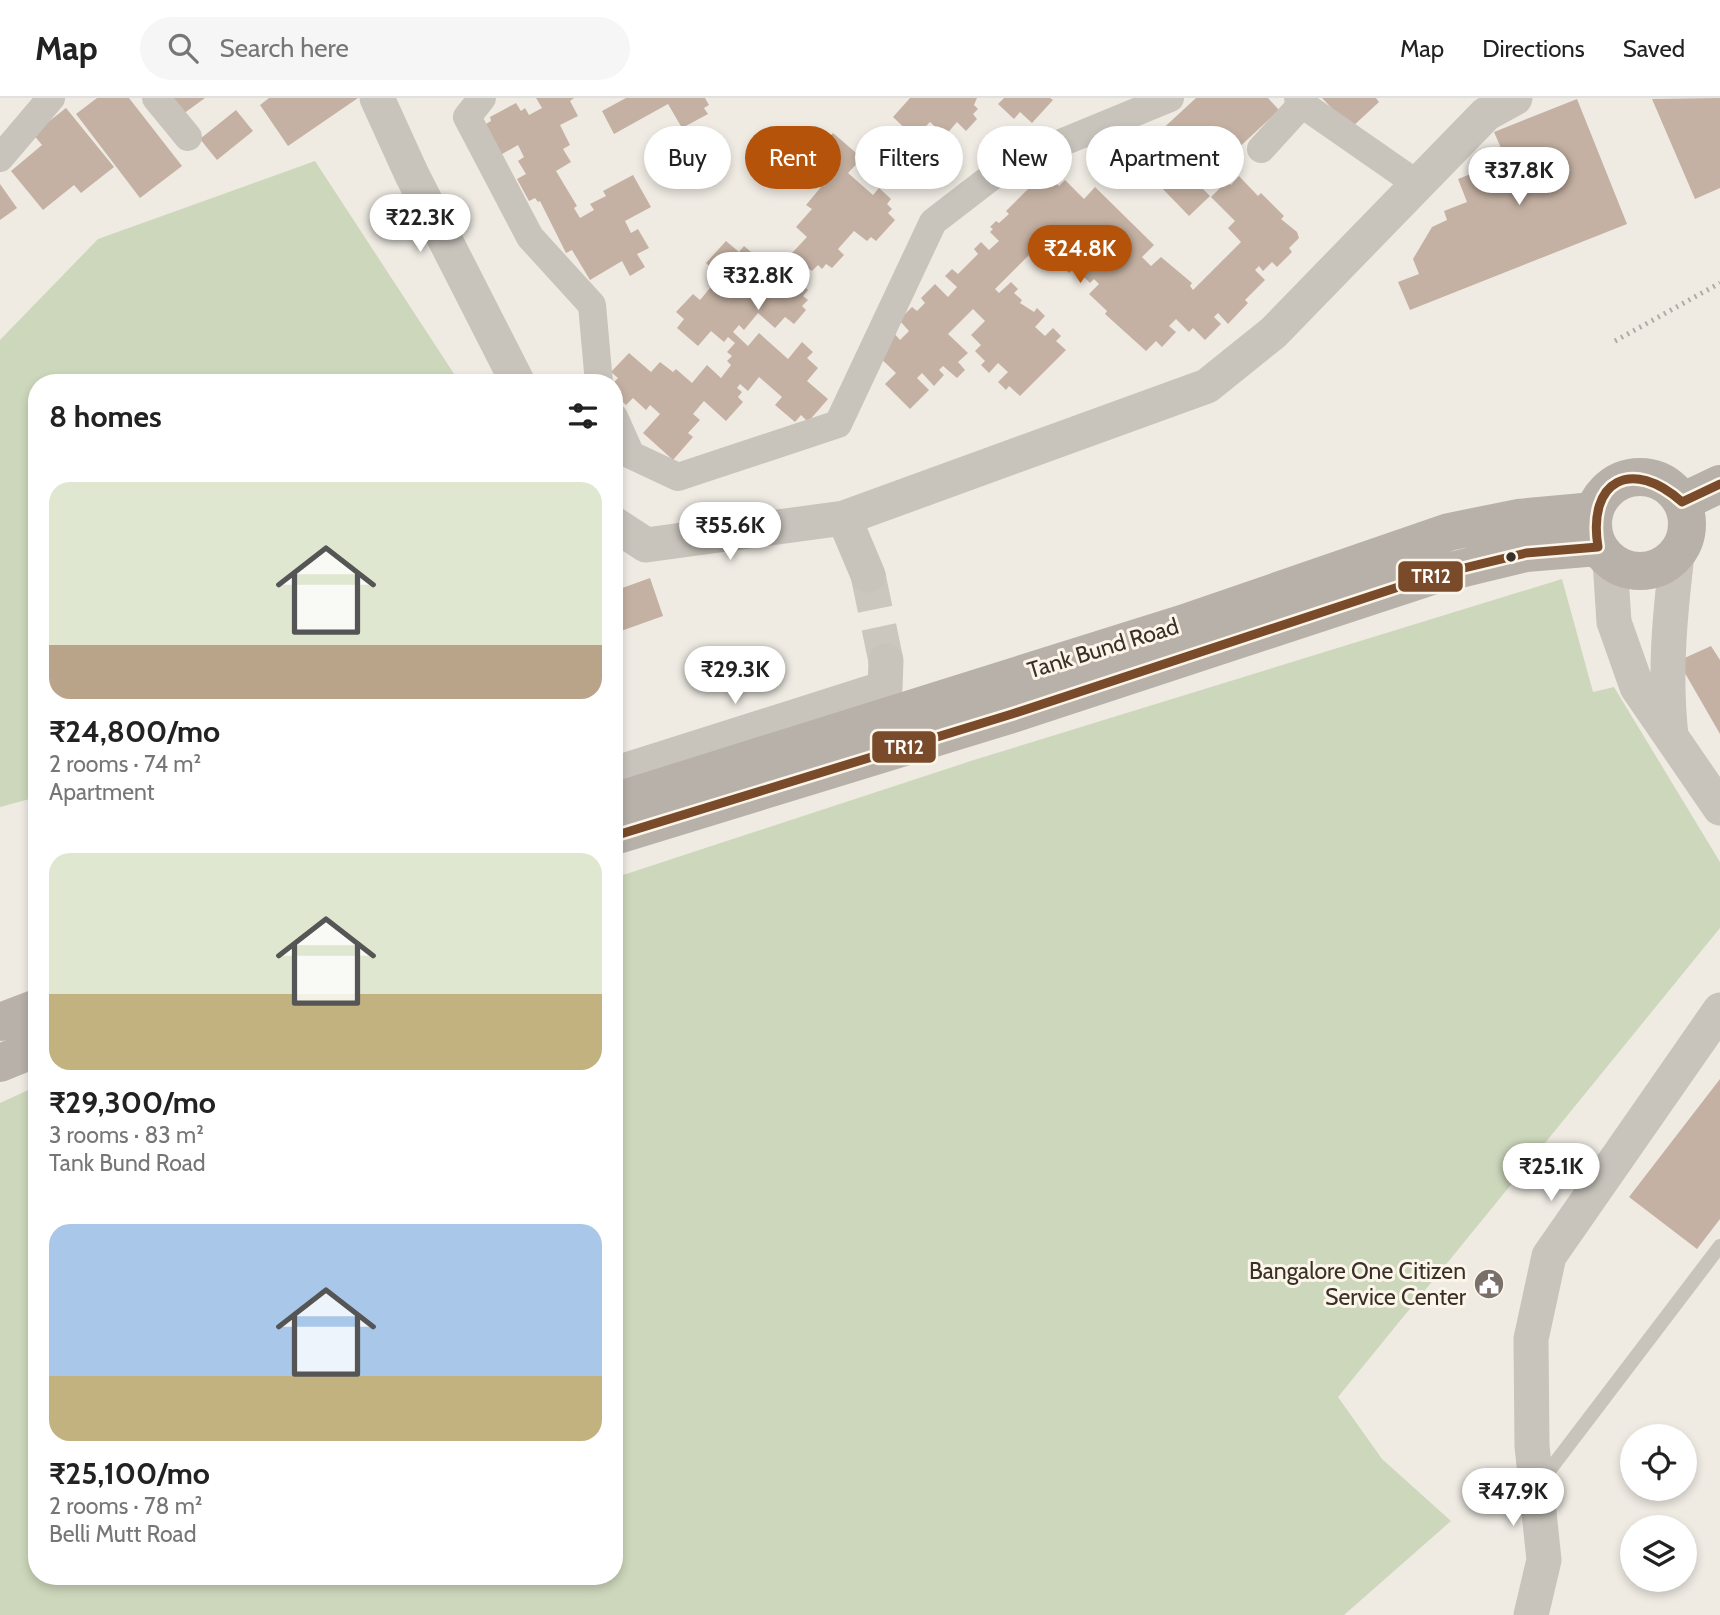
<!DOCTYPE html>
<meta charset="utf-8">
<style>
:root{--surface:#fff;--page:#f6f6f6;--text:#222;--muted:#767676;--line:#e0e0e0;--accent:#b45309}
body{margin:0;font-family:Cabin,sans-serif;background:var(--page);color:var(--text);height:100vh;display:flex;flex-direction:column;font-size:26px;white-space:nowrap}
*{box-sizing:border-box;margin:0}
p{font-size:23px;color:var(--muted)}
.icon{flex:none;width:38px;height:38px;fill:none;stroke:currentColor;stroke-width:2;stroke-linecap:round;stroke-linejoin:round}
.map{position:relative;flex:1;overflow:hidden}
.side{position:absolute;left:28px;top:276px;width:595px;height:1211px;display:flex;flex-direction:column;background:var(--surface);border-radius:28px;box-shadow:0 4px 10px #0003}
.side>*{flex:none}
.banner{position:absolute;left:644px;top:28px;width:665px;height:63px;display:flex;gap:14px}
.buttons{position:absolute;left:1620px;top:1326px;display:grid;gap:14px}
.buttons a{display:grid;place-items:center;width:77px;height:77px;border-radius:50%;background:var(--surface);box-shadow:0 4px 10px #0003;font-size:35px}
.price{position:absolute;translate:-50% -60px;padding:0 16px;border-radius:24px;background:#fff;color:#222;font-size:23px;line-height:46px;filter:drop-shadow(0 2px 4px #0008)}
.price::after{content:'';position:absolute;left:50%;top:42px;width:21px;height:16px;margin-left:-10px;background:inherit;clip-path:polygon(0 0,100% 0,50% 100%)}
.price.current{background:var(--accent);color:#fff}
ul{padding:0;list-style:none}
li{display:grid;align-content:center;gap:14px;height:371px;padding:0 21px}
li span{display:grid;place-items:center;height:217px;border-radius:21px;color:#555}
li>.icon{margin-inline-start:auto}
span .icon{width:126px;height:126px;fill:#fffc;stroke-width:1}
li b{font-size:30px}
h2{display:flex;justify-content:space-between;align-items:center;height:84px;padding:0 21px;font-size:30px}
.chip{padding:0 24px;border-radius:32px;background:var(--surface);box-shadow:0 4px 10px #0003;font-size:24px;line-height:63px}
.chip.current{background:var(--accent);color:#fff}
header{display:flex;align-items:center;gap:42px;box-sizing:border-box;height:98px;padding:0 35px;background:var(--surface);border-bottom:2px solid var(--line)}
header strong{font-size:33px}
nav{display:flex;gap:38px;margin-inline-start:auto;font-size:24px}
.search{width:490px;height:63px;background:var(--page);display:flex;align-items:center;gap:18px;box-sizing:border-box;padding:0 24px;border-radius:38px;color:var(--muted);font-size:26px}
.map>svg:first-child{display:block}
.green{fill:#cdd7bb}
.building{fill:#c4b1a3}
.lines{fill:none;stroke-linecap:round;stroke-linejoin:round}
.tertiary-tunnel{stroke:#cbc6be;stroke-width:35;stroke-dasharray:35 18;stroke-linecap:butt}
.service{stroke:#c8c3bb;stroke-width:14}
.minor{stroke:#c8c3bb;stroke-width:28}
.tertiary{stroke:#c8c3bb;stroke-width:35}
.primary{stroke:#b7b1aa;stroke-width:38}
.rail{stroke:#b0aba5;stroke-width:5;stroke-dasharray:2 5;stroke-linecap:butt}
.bus-1-casing{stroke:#fcf6ea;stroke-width:14}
.bus-1{stroke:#7a4b2a;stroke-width:9}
.bus-dot{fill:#3a3028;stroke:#fcf6ea;stroke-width:2.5}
.labels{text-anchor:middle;stroke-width:6;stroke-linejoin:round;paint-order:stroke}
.street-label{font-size:23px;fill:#3a3028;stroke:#fcf6ea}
.poi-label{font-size:23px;fill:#3a3028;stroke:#fcf6ea;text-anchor:end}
.line-badge{stroke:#fcf6ea;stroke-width:2.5}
.badge-label{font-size:19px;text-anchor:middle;font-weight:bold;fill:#fff}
</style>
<header>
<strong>Map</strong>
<div class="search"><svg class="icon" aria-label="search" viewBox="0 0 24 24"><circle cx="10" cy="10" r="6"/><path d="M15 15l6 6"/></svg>Search here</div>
<nav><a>Map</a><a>Directions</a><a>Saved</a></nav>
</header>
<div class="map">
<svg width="1720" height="1517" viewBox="0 0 1720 1517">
<rect width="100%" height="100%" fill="#efebe3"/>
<path class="green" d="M315 63 460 285H37V699L0 709V242L98 141Z
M1562 481 1593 594 1614 589 1720 764V830L1338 1299 1382 1361 1451 1423 1344 1517H0V1005L37 988V1479H614V780L977 661Z"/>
<path class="building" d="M97 0H129L182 68 140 100 76 16Z
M171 0H205L183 16Z
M269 0H358L288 48 260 7Z
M536 0H574L570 3 578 18 560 27 570 47 563 51 571 64 556 73 577 108 574 110 580 120 594 112 590 106 606 98 603 93 633 77 651 109 625 123 631 135 638 131 649 150 637 156 645 169 630 178 622 163 590 182 572 152 566 155 540 103 538 104 535 100 529 103 517 81 526 76 518 63 524 59 518 47 495 60 484 27 491 23 490 19 516 5 521 13 525 10 529 17 542 10Z
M626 0H705L709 7 704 10 708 16 682 30 668 6 614 36 602 13Z
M910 0H977L974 7 978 11 973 16 977 21 966 33 957 24 945 38 930 24 915 40 893 19Z
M1004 0H1050L1053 2 1032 25 1020 14 1014 21 998 6Z
M1196 0H1268L1279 12 1199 87 1210 98 1189 118 1132 59Z
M1322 0H1376L1379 4 1351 30Z
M1720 0V90L1695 101 1652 1Z
M1577 1 1627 126 1410 212 1398 184 1419 176 1413 161 1432 129 1447 122 1444 113 1467 104 1458 81 1486 70 1481 58 1501 50 1494 34Z
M66 10 114 69 81 95 74 87 43 112 11 73 42 47 33 36Z
M236 12 253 33 217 62 200 41Z
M833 35 862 60 848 75 873 97 879 90 891 101 887 106 892 111 888 115 895 122 876 143 871 139 867 143 854 133 838 151 844 157 832 170 826 166 822 171 818 167 812 173 807 169 796 181 808 192 803 198 808 202 802 208 806 212 794 226 785 219 775 230 758 215 744 232 739 227 733 234 748 248 759 235 788 261 802 244 813 254 807 260 818 270 807 283 828 301 808 324 801 317 795 324 775 307 782 299 759 279 748 293 740 286 737 290 742 294 738 299 743 304 726 323 704 303 693 316 700 322 688 335 693 339 673 362 643 335 660 316 650 307 646 312 633 300 626 307 614 296 618 290 614 284 618 280 611 274 629 255 651 274 660 264 673 274 676 271 692 285 707 267 721 280 731 267 727 263 732 258 727 254 735 245 728 239 724 244 711 233 698 248 677 230 684 221 676 214 693 196 700 202 720 178 706 165 726 143 739 154 744 148 758 160 752 167 775 187 787 173 790 176 802 163 792 155 807 139 796 129 812 111 806 107 821 89 801 72Z
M1045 74 1059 88 1065 82 1084 101 1095 89 1154 147 1142 159 1151 168 1161 159 1192 185 1190 188 1193 192 1241 144 1228 130 1235 123 1211 99 1227 83 1231 87 1239 78 1258 98 1261 95 1284 118 1281 121 1297 134 1299 140 1289 150 1292 154 1277 169 1272 164 1263 173 1259 168 1255 172 1265 182 1245 202 1248 205 1228 226 1218 215 1214 219 1221 226 1205 242 1193 230 1189 234 1176 221 1169 228 1176 234 1162 249 1156 243 1146 253 1105 216 1107 213 1089 196 1099 186 1094 181 1090 185 1079 174 1085 169 1080 164 1069 175 1051 156 1048 159 1037 149 995 191 999 195 1011 184 1018 191 1014 195 1022 202 1020 205 1034 214 1037 210 1045 218 1035 229 1045 238 1053 230 1061 238 1056 243 1066 252 1020 298 1009 288 1006 292 998 284 1008 274 998 265 989 275 981 267 985 263 975 253 981 247 971 237 985 223 973 211 948 236 968 255 958 264 965 272 957 280 943 268 939 272 944 277 934 288 922 275 917 280 929 292 910 311 885 286 896 275 875 255 891 232 900 242 909 233 899 222 912 209 917 213 925 205 921 200 935 186 948 199 957 189 945 178 952 171 958 176 978 156 974 151 981 144 989 152 999 143 990 134 993 131 990 129 996 123 999 125 1009 116 1006 113Z
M0 86 17 110 0 122Z
M650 480 663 518 621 533 614 515V493Z
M1711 548 1720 562V636L1678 563Z
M1720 981V1121L1697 1151 1629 1099Z"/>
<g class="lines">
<path class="tertiary-tunnel" d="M868 477 886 563"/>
<path class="service" d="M1542 1382 1720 1148"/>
<path class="minor" d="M156 0 188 39
M482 0 467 19 530 139 592 207 599 285
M1298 0 1302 6 1417 86
M1261 51 1302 6
M0 60 51 0
M614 319 631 357 678 379 838 326 933 124 1007 67 1170 0"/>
<path class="tertiary" d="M377 0 412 77 518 285
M844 420 1207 288 1273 235 1486 16 1515 0
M614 426 646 447 844 420 868 477
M1610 463 1614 524 1637 589 1720 710
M1671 638C1664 576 1670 517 1677 456
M614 676 885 590 886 563
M1531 1517 1544 1462 1532 1348 1531 1241 1549 1158 1720 912"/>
<path class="primary" d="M1593 426a47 47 0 1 1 94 0a47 47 0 1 1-94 0Z
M1682 404 1720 386
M614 704 1182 526 1449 434 1518 420 1594 413
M614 738 1012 616 1435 477 1526 455 1598 449
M0 924 37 910
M0 965 37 950"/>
<path class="rail" d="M1615 243 1720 185"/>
<g class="bus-1-casing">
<path id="bus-1" d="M614 738 1012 616 1435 477 1526 455 1598 449C1587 382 1632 359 1682 404L1720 386"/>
</g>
<use href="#bus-1" class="bus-1"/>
</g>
<defs>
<g id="civic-disc" transform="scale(1.575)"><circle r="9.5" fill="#797169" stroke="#fcf6ea"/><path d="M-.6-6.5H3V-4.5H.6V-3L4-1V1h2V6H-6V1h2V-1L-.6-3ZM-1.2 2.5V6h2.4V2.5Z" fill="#fff"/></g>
</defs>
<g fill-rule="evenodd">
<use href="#civic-disc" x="1489" y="1186"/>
</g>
<circle class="bus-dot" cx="1511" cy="459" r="6"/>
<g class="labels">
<g class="street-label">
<text transform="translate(1103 550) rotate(-17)" y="8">Tank Bund Road</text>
</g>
<g class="poi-label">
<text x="1466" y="1181">Bangalore One Citizen<tspan x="1466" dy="26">Service Center</tspan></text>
</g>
</g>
<g class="line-badge">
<rect x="1397" y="462" width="67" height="33" rx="7" fill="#7a4b2a"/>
<rect x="871" y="632" width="66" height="34" rx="7" fill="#7a4b2a"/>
</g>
<g class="badge-label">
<text x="1431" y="485">TR12</text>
<text x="904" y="656">TR12</text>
</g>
</svg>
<div class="buttons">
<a><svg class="icon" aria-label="locate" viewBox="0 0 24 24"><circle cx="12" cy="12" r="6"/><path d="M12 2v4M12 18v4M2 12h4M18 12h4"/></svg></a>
<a><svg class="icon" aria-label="layers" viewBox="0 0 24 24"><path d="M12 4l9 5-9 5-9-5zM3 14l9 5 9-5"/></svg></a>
</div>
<b class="price" style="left:1519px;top:109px">₹37.8K</b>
<b class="price" style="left:420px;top:156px">₹22.3K</b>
<b class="price current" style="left:1080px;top:187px">₹24.8K</b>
<b class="price" style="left:758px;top:214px">₹32.8K</b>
<b class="price" style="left:730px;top:464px">₹55.6K</b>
<b class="price" style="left:735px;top:608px">₹29.3K</b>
<b class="price" style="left:1551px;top:1105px">₹25.1K</b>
<b class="price" style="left:1513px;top:1430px">₹47.9K</b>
<div class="banner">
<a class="chip">Buy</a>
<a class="chip current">Rent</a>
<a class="chip">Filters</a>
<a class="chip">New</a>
<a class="chip">Apartment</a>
</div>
<section class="side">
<h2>8 homes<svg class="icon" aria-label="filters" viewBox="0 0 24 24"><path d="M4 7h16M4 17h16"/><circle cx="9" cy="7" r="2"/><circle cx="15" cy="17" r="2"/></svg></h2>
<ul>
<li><span style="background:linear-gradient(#dfe7d0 75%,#b9a48a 0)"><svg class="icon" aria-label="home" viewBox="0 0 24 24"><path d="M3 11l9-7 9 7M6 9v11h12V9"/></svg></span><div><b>₹24,800/mo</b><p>2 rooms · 74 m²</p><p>Apartment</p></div></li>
<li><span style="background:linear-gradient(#dfe7d0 65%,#c2b280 0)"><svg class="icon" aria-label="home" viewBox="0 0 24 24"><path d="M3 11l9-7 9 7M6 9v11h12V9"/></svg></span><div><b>₹29,300/mo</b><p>3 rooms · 83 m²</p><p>Tank Bund Road</p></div></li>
<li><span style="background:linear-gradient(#a9c7e8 70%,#c2b280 0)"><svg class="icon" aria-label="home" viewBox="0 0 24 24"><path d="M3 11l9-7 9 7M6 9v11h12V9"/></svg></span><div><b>₹25,100/mo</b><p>2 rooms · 78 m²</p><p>Belli Mutt Road</p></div></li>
</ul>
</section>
</div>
